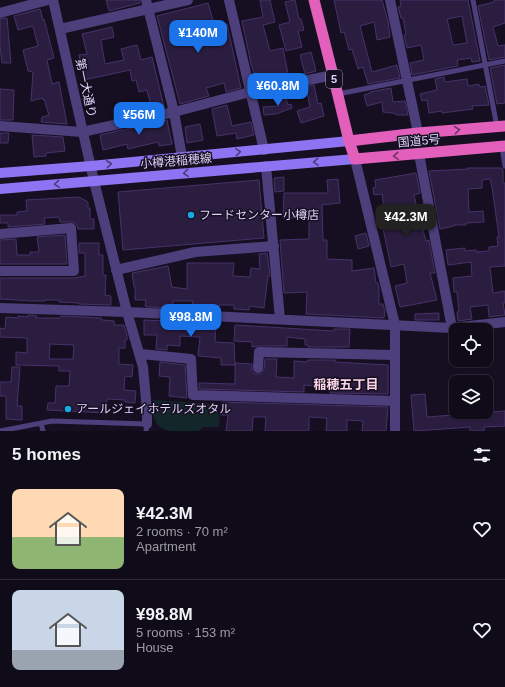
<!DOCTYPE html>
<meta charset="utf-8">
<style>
:root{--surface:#100b19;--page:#191422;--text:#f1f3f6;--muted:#9c9ba2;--line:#302b38;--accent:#1a73e8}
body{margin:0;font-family:Arial,"Noto Sans JP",sans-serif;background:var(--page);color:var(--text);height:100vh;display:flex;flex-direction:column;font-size:15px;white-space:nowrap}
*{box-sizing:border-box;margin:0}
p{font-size:13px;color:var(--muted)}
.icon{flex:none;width:22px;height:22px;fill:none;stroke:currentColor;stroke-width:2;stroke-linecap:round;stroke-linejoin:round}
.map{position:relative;height:431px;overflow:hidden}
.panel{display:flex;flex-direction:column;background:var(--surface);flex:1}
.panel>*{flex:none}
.buttons{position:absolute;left:449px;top:323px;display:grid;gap:8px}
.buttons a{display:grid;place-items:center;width:44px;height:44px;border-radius:8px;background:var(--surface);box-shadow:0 1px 3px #0004,0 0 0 1px var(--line);font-size:20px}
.price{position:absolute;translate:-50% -34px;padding:0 9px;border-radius:8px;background:var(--accent);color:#fff;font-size:13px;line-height:26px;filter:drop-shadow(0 1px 2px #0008)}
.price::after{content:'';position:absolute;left:50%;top:24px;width:12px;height:9px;margin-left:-6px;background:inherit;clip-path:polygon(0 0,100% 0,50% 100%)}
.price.active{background:#222;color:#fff}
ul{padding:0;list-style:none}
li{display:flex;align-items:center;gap:12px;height:100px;padding:0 12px}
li+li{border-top:1px solid var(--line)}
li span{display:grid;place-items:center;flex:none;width:112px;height:80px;border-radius:8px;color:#555}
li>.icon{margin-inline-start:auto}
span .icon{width:48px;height:48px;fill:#fffc;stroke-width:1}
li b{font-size:17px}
h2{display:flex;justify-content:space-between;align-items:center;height:48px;padding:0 12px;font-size:17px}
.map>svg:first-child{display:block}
.green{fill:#13272a}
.building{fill:#2b1d40;stroke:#47326a;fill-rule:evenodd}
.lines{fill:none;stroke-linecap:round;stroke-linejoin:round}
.service{stroke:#4c3f7b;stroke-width:5}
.minor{stroke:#4c3f7b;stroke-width:10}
.tertiary{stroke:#4c3f7b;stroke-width:10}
.secondary{stroke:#8e74f2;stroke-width:10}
.trunk{stroke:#e260bb;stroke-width:11}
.oneway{stroke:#723366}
.oneway2{stroke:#4c3c7f}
.poi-dot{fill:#16aae4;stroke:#160f21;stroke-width:1.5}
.labels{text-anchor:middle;stroke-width:3;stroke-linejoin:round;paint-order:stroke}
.shield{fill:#160f21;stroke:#a398ba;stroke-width:1}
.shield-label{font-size:11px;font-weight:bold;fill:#dfd3fb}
.street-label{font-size:12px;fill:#dfd3fb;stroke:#160f21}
.poi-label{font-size:12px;fill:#dfd3fb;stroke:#160f21;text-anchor:start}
.neighbourhood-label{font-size:13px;font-weight:bold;fill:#fbd5e6;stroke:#160f21}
</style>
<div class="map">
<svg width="505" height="431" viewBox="0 0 505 431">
<rect width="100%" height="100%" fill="#160f21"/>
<path class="green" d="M153 400 212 404 220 416 219 427H204L198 431H169L158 426 151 410Z"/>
<path class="building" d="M106 0H140V3L109 11Z
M260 0H270L275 22 263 25 270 51 283 48 288 74 266 78V82L258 84 256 73H254L251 64 242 21 263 17Z
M295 0 299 19H301L304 30 298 31 302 47 286 51 279 25 290 22 285 2Z
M334 0H382L388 21 390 37 377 40 374 22 360 26 372 72 397 65 400 78 368 84 363 67 358 69 352 49 349 50 344 32 341 33Z
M400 0H468L480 61 472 62 471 58 457 60 458 66 412 75 410 63 424 60 421 45 407 48 404 35 406 34 403 18H401L398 7 401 6ZM462 16 467 43 453 45 447 19Z
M494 0H505V23L493 27 498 46 505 45V57L489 60 478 6 494 2Z
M208 3 214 24 195 29 198 42 215 37 212 27 227 24 241 88 226 92 224 83 206 88 209 96 180 104 157 16Z
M40 9 43 20 44 19 54 58 47 60 52 84 59 82 67 124 41 122 42 117 49 115 44 99 43 100 42 98 31 101 33 72 28 71 23 50 38 46 33 26 18 30 14 16Z
M7 18 11 63H2L0 47V19Z
M112 27 114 37 101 40 105 64 124 60 121 49 137 45 141 60 152 57 164 107 147 111 146 107 151 106 147 90 139 92 136 80 132 81 130 70 84 80 79 55 87 54 82 34Z
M311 52 316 71 305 74 300 55Z
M505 65V103L497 104 490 68Z
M444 77 445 82 467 79 468 86 479 84 480 87 485 86 489 105 472 106 473 109 442 113V111L429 113 427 100 422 101 420 94 437 90 435 79Z
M314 85 318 104 321 103 324 116 301 123 297 111 310 107 306 87Z
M391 88 393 102 405 101 408 115H397L393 113 383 112 382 102 367 106 364 95 370 93V92Z
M0 89 14 90 13 120H0Z
M285 95 288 105 291 104 292 108 276 114 264 115 263 107 279 106 276 97Z
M227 105 232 126 251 122 254 135 237 139 236 133 217 136 212 109Z
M167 120 172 144 159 146 158 142 128 149 127 144 103 150 100 135Z
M200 124 203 140 187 143 185 127Z
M0 133H9L8 143H0Z
M32 135 63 137 65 151 46 153V156L34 157Z
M467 168H501L503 169V183H505V266L490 267 493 293 505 291V303H503L505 315 489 317 488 305 470 307 472 319 458 321 457 312 459 311 457 292H454L453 278 472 276 471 262 448 265 446 250 465 248V251L476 250V252L489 251V247L498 246 497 237H499L492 187 490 179 482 180V188L468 189 469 212 483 211 484 222 466 223V225H454V226L440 229 429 171 468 169Z
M416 173 420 193 414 195 418 212 421 211 423 222 421 223 426 241 429 240 435 273H430L437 300 400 307 395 286 407 283 404 264 391 267 384 233 377 209 384 208 382 194 374 195 373 188 376 187 375 180Z
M284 177V191L275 192 274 178Z
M338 179 340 203 322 205 323 240H327V259L352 260V271L374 268 376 283H378L379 288V304H383L385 311 384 318 306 314 307 292 284 293 280 240 309 239V218H283L284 193H328L327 180Z
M259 180 264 238 123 250 118 192Z
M79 197 88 202V208H90V219H94V229H78L77 225 73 222H60L59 217 44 218 45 224 8 227V223H0V215H17V212L27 211 26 200Z
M366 233 369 246 358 249 355 236Z
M65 235 67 264H0V240L16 239 17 255H30V252H39L37 237Z
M79 243H99V255H103V275H106L105 295 111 296V305L79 304V303L59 302V300H45V301H32L0 299V278H74L85 276V253H79Z
M267 253 270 276H268L264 308 250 306 249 310 234 309V305H219L218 310 203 309V307L192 306 193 301H173V308L148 307 145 306 146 300H135V286L134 287 132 273 168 266 172 287 187 289V263H234L233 276 250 277 251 268 260 269 259 254Z
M439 313V320H415V314Z
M28 315 37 316 36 318H60L61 316 101 318 102 320 114 321V325H124L127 335V340H125V348H119V364L133 365 132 377 125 376 124 390 136 391 135 403 125 402V400L107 399 106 413 47 410 48 403H55L56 386H69L70 371H59V366L16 365V352L27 353V338L0 337V328L5 329 6 317 18 318V316L28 317ZM50 344 74 345 73 359H49Z
M144 320 168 321V322L183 323H216L215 342 234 343 235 365H221V358L198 356 200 337 180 336V346L167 345V350L156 349 157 335H144Z
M235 325 334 331V329H350L349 347H308V345H305V339L287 337V346H259L252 347V342L234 341Z
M265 359H277L276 377 294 378V361L307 362 308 360H335V362L388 365V394L330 393V387L304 385V392L199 389V383L235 384V363L252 364V371L255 374H261L264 369Z
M160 362 185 365 187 398 169 396 170 377 159 376Z
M12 367H20L17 406H22V420L6 419V396H0V382H11Z
M425 394 427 417 505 411V426L484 427V431H470V427L414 431 411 395Z
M222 402 388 407 386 431H362L363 421 347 420V431H326L327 418 309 417V431H265L266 417H253L252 431H226L228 415H221Z"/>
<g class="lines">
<path class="service" d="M473 0 497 127
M338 94 505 61
M502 147 505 166
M41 423 43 431
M0 431 52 421 147 424 146 431"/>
<path class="minor" d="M146 0 174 112 182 157
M229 0 264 150
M390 0 418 133
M0 13 48 0
M60 29 188 0
M0 126 82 132 174 112 250 92 333 75
M419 154 452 328
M266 166 280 319
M0 234 71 228 74 271H0
M116 270 195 252 274 246
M0 308 127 312 452 328 505 322
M127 312 143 367 147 411V424
M141 354 191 359 193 395 395 401
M258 368 259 352 395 355"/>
<path class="tertiary" d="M53 0 94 181 127 312
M355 159 395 325V431"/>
<path class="secondary" d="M0 173 91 166 349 141
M0 189 355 159"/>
<path class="trunk" d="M314 0 333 75 349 141 355 159 505 146
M349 141 418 133 505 126"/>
</g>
<defs><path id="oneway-chevron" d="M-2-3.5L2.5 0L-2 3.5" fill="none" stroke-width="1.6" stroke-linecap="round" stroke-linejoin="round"/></defs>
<g class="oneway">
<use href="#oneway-chevron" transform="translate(457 130) rotate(-5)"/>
<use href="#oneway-chevron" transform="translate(396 156) rotate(176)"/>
</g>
<g class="oneway2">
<use href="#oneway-chevron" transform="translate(238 152) rotate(-5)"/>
<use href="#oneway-chevron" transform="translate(316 162) rotate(176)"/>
<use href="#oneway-chevron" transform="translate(109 164) rotate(-6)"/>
<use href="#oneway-chevron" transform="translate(186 173) rotate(175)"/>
<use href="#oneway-chevron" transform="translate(57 184) rotate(175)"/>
</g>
<g class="poi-dot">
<circle cx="191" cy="215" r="4"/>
<circle cx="68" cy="409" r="4"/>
</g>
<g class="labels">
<rect class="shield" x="326" y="70" width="16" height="18" rx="3"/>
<g class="shield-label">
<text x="334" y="83">5</text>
</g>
<g class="street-label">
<text transform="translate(86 88) rotate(78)" y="4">第一大通り</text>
<text transform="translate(419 141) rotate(-5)" y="4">国道5号</text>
<text transform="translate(176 161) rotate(-5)" y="4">小樽港稲穂線</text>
</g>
<g class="poi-label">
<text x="199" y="219">フードセンター小樽店</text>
<text x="76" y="413">アールジェイホテルズオタル</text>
</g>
<g class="neighbourhood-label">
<text x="346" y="389">稲穂五丁目</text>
</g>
</g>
</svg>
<div class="buttons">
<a><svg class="icon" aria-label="locate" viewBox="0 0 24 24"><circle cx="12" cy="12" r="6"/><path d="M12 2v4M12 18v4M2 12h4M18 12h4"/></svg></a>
<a><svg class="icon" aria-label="layers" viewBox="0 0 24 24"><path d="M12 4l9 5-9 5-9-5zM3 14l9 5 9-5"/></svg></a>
</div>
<b class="price" style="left:198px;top:54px">¥140M</b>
<b class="price" style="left:278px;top:107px">¥60.8M</b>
<b class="price" style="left:139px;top:136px">¥56M</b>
<b class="price active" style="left:406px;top:238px">¥42.3M</b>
<b class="price" style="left:191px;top:338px">¥98.8M</b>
</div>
<section class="panel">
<h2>5 homes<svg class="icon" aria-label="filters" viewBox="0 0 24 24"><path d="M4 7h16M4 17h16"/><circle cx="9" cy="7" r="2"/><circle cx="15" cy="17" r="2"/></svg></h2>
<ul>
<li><span style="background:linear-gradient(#ffd9b3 60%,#8fb573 0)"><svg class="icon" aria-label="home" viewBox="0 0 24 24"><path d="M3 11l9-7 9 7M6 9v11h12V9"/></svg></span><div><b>¥42.3M</b><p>2 rooms · 70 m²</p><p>Apartment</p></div><svg class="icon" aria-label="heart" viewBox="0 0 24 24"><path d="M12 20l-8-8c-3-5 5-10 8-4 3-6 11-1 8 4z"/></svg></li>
<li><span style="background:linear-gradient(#c9d6e8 75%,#9aa5b1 0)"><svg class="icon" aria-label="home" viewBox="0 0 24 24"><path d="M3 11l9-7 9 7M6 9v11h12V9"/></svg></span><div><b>¥98.8M</b><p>5 rooms · 153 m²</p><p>House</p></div><svg class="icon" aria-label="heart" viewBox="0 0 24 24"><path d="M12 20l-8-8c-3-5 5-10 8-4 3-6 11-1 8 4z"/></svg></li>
</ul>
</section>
